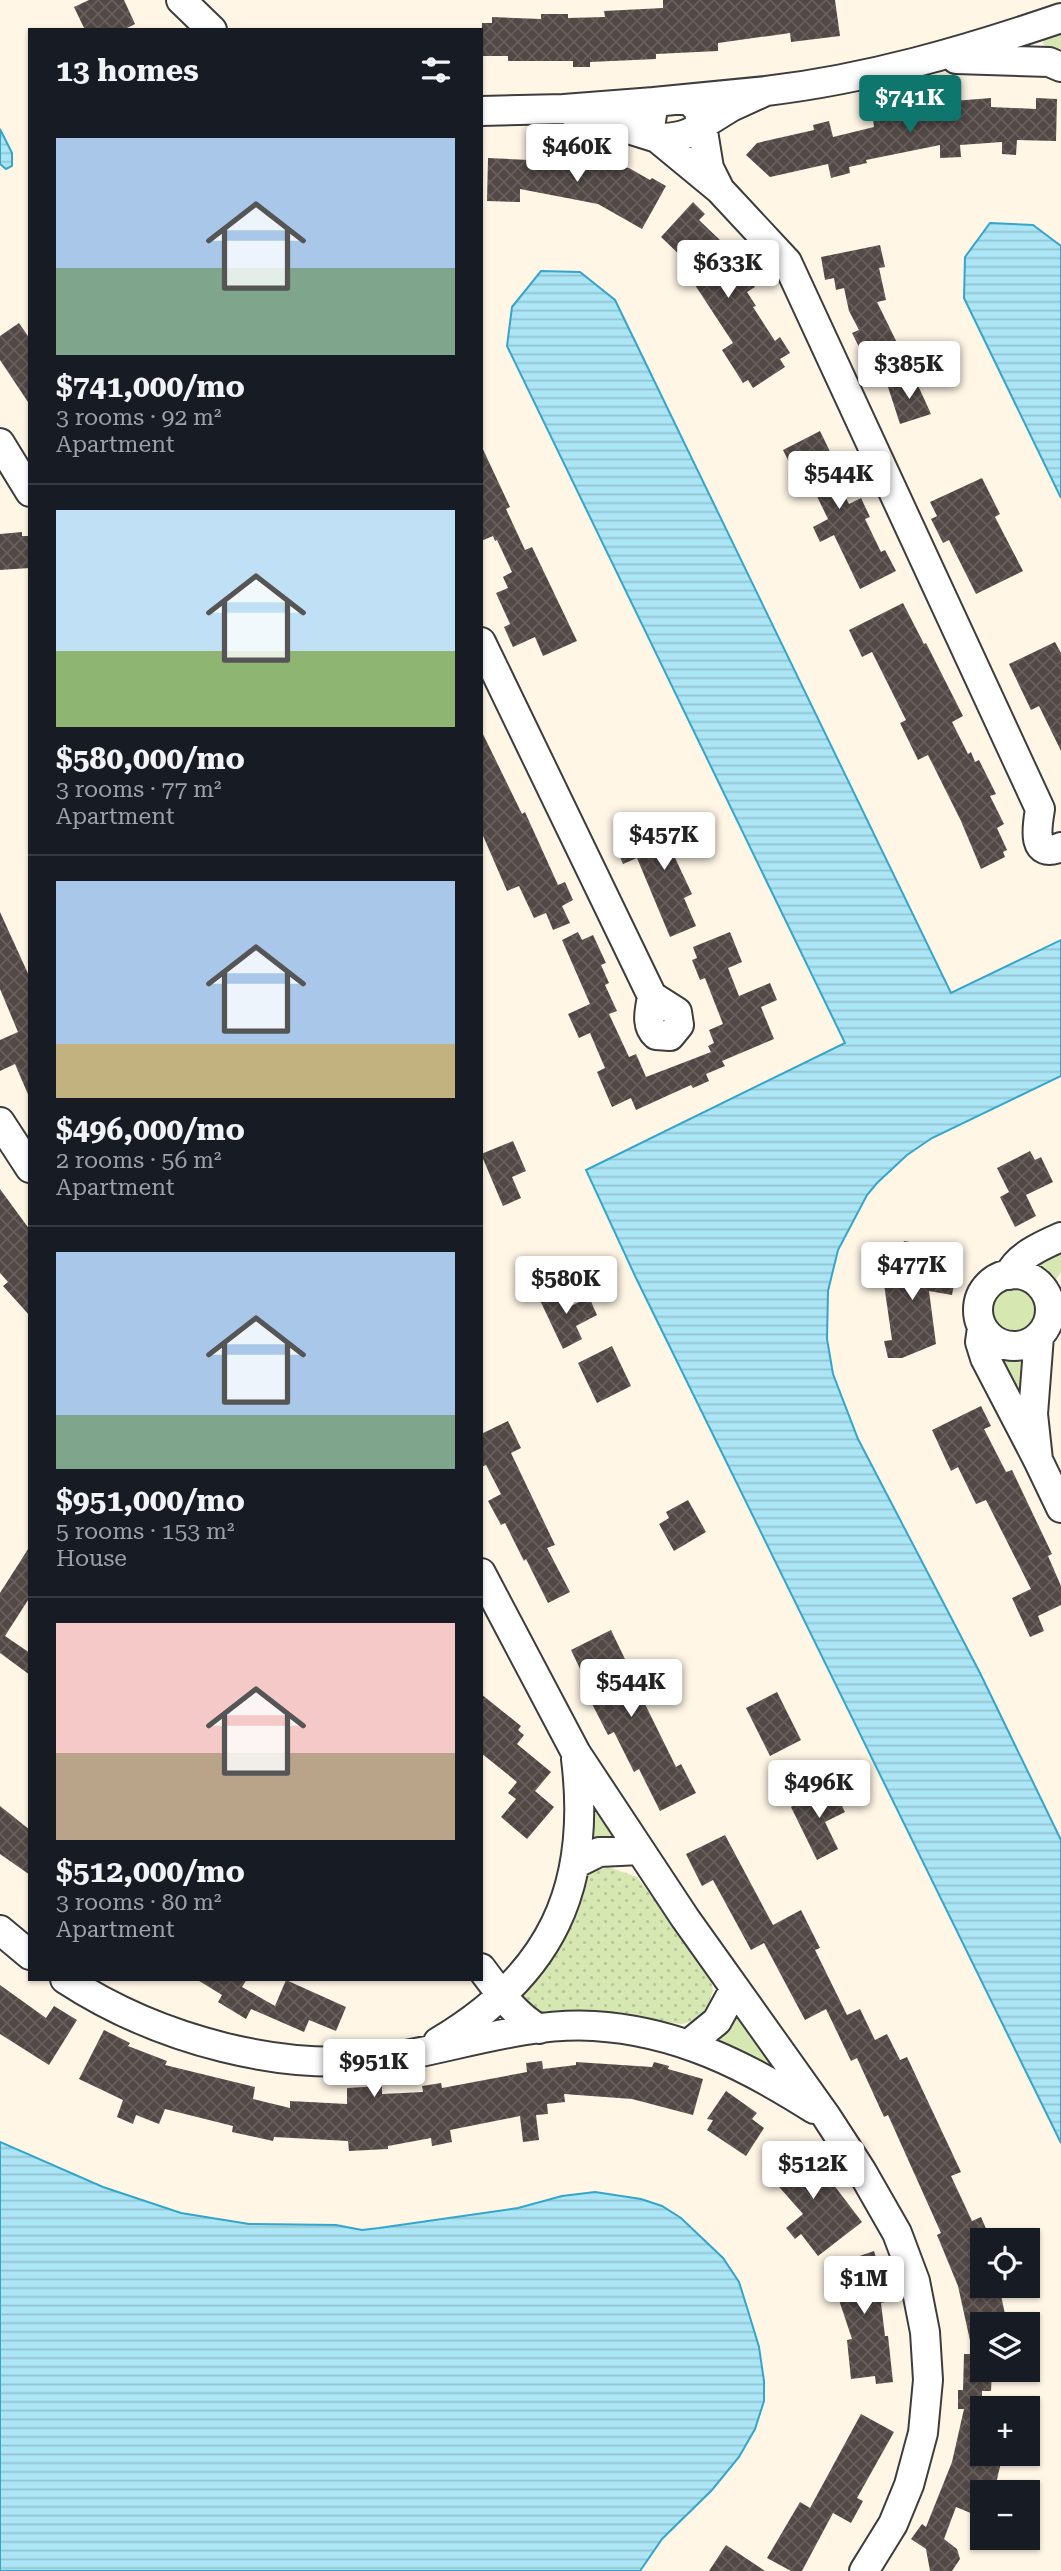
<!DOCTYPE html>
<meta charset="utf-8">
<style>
:root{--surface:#171b24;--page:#20242c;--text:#f1f3f6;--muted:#9ea1a6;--line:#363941;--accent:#0f766e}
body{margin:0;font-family:"Roboto Serif",serif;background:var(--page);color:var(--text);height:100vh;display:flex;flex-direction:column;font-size:26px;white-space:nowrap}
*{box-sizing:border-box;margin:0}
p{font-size:23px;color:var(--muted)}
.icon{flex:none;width:38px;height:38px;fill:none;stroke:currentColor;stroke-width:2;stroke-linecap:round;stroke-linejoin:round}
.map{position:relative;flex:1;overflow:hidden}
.side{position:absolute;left:28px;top:28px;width:455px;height:1953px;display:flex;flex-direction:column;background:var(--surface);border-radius:0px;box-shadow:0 2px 5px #0004}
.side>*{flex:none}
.controls{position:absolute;left:970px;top:2228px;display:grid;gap:14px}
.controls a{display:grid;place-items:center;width:70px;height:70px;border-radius:0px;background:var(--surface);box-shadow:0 2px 5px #0004;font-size:35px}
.price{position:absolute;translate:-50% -60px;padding:0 16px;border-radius:7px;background:#fff;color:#222;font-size:23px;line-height:46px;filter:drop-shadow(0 2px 4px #0008)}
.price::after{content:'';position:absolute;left:50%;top:42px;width:21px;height:16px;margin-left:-10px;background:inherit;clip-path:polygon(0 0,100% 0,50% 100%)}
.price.selected{background:var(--accent);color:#fff}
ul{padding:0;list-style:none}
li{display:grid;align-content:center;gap:14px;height:371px;padding:0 28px}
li+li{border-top:2px solid var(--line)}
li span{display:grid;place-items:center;height:217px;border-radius:0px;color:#555}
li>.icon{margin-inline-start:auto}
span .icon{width:126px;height:126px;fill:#fffc;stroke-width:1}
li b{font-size:30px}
h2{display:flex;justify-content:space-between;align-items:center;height:84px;padding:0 28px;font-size:30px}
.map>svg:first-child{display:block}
.grass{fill:#d6e7b2}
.park{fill:url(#park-dots)}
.water{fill:url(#water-rules);stroke:#34a6cb;stroke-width:2}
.building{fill:url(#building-cross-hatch)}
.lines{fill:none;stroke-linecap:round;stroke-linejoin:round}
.minor-casing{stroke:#3d3d3d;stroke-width:32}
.minor{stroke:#fff;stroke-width:28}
</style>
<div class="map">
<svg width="1061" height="2571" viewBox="0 0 1061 2571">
<defs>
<pattern id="park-dots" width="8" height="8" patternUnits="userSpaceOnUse" patternTransform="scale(1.75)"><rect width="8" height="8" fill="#d6e7b2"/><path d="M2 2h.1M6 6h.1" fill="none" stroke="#b6c598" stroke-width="1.8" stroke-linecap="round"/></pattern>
<pattern id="water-rules" width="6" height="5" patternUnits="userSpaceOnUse" patternTransform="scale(1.75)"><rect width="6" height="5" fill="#ace5f5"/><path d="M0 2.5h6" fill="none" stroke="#93c3d1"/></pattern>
<pattern id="building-cross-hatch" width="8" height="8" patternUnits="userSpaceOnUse" patternTransform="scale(1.75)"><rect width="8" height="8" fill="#524946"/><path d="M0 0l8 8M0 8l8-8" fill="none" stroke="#665f5c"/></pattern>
</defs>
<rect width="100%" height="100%" fill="#fff6e6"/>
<path class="grass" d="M1061 26V48L1052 51 1043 44 1044 33Z
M1061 1248V1272L1050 1288 1043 1276 1022 1266Z
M984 1310a28 28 0 1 1 56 0a28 28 0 1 1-56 0Z
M991 1350 1013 1354 1029 1351 1027 1414Z
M588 1794 617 1838 583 1851Z
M738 2015 784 2067 775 2078 721 2049 718 2040Z"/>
<path class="park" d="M608 1867 637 1877 710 1975 713 1990 708 2005 698 2019 682 2024 633 2019 542 2016 520 1997 586 1876 592 1871Z"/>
<path class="water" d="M0 129 12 153V166L6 169 0 164Z
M990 223 1033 225 1061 246V498L964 298 965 257Z
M541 271 580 272 615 300 951 993 1061 940V1076L932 1138 907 1155 877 1183 867 1195 838 1250 828 1291 827 1339 833 1374 858 1439 980 1673 1061 1840V2143L636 1278 586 1170 845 1043 507 346 512 307Z
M0 2142 103 2187 181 2213 249 2224 336 2225 362 2230 379 2228 518 2208 562 2196 595 2192 641 2199 662 2206 681 2218 723 2258 739 2282 749 2314 759 2347 764 2381V2401L755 2429 739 2457 712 2490 662 2539 640 2571H0Z"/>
<path class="building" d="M89 0H124L135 24 123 30H85L74 7Z
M663 0H835L840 36 791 42 790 33 718 43V51L656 54V59L590 62V67H573V61H508V56H481L482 23H492V17L541 19V14H568V18L605 17 604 11 663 8Z
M941 95V102L991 98V107L1036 109V98L1057 99 1056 141 1017 140 1016 155 1002 154V142L960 145 961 157 940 158V145L866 160 867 163 849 167 850 173 831 178 828 164 770 177 746 155 757 143 814 130 813 125 829 121 833 137 874 127 873 119 883 117 881 109 925 99V96Z
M580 153 602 157 600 165 629 168 650 180 652 178 666 186 642 229 598 204 520 189V202L487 201 488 158 549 161 551 154 579 160Z
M693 202 705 214 699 220 721 241 717 246 737 277 745 271 755 287 747 292 756 306 753 307 775 341 780 337 790 353 780 359 785 367 753 388 748 380 743 383 722 350 733 343 695 285 705 279 661 237Z
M880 245 885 267 879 268 886 300 877 302 903 355 871 371 852 333 859 330 849 311 844 288 836 290 834 278 825 280 821 257Z
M19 323 30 339V405L0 360V336Z
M915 379 931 414 900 424 888 387Z
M820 431 839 470 833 473 849 504 861 498 870 517 865 519 881 552 885 550 896 571 860 589 834 535 820 542 813 527 828 519 811 484 802 488 783 450Z
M481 445 510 507 506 509 525 550 532 547 577 641 543 656 535 637 513 647 504 627 510 624 496 593 508 588 503 577 512 572 497 540 495 541 493 536 481 541Z
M982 478 1000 514 995 517 1023 571 976 594 949 540 943 543 931 519 937 516 930 502Z
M22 532V536H30V568L0 570V534Z
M903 603 924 644 926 643 963 716 952 722 968 754 971 752 975 762 979 760 996 794 990 796 1004 824 997 828 1007 850 1003 852 1005 857 981 869 961 821 928 755 918 760 900 723 906 720 872 652 862 657 849 630Z
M1055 642 1061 653V751L1039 706 1031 710 1009 664Z
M481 730 522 814 525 812 558 885 565 882 573 900 562 906 570 923 553 930 546 913 534 918 519 886 507 891 481 831Z
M689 814 697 830 668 843 692 894 684 898 696 926 670 937 637 858 623 864 616 848Z
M0 912 30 978V1099L15 1064 0 1071V1040L18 1032 0 989Z
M578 932 582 940 593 935 606 963 601 965 609 983 605 985 617 1011 609 1014 629 1057 636 1054 646 1077 711 1052 708 1046 714 1043 709 1030 723 1024 705 978 700 980 692 960 697 958 693 947 730 932 742 962 728 968 739 996 770 983 777 1000 761 1007 774 1039 722 1061 725 1066 706 1074 709 1081 693 1088 691 1085 636 1110 631 1098 612 1107 597 1072 605 1068 590 1033 579 1038 568 1014 590 1004 562 940Z
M513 1141 526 1171 512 1177 521 1198 503 1206 481 1154Z
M1030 1151 1035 1160 1041 1157 1053 1182 1026 1195 1036 1216 1015 1227 1000 1197 1009 1192 997 1168Z
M0 1189 30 1230V1316L3 1286 8 1282 0 1273Z
M904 1241 921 1244 917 1266 956 1274 952 1295 929 1291 936 1344 902 1358H888L884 1341 892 1340 884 1284 889 1261 899 1262Z
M557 1287 567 1308 589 1297 597 1315 576 1326 582 1339 563 1349 538 1296Z
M612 1346 631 1386 597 1403 578 1363Z
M981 1406 991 1426 984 1429 1006 1472 1012 1470 1052 1554 1048 1556 1061 1586V1605L1038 1616 1044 1631 1030 1637 1012 1598 1031 1589 986 1500 976 1504 958 1467 951 1471 932 1430Z
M508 1421 521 1448 511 1453 555 1545 547 1548 570 1592 548 1603 526 1559 524 1561 505 1523 501 1525 488 1501 501 1494 486 1465 481 1467V1434Z
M688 1500 706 1532 674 1551 659 1524 669 1518 666 1512Z
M30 1546V1597L5 1636 30 1653V1675L0 1653V1593Z
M611 1630 635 1680 639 1678 647 1693 641 1696 676 1767 681 1764 696 1793 660 1811 639 1769 634 1772 614 1732 608 1735 589 1698 593 1696 571 1650Z
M777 1692 801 1740 770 1756 746 1708Z
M481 1694 521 1726 518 1730 524 1735 517 1744 551 1772 535 1791 554 1807 527 1839 501 1817 516 1799 508 1793 517 1782 481 1753Z
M832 1786 845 1812 825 1822 838 1849 817 1860 791 1807Z
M0 1806 30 1830V1875L0 1854Z
M725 1835 773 1925 801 1910 820 1948 815 1950 847 2015 860 2009 875 2040 887 2034 900 2060 907 2057 961 2172 951 2176 972 2221 981 2217 991 2240H982V2290L999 2286 1005 2314 998 2315 1000 2324H982V2370H992L991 2391H982V2454H1003L994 2492H982V2507L978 2516 956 2507 944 2539 957 2549 960 2559 952 2571H930L926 2549 911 2539 922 2524 926 2527 952 2462 964 2409H958V2390H963L964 2354H973L958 2286 937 2235 941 2233 888 2115 884 2117 857 2058 851 2061 826 2009 805 2020 764 1943 751 1950 713 1880 702 1886 686 1854Z
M196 1979H247L242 1987 275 2006 286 1980 346 2007 336 2031 309 2020 304 2032 251 2009 246 2019 218 2002 222 1995Z
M0 1985 46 2018 54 2006 77 2020 49 2065 0 2034Z
M104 2030 130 2043 128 2046 167 2061 165 2065 255 2087 253 2099 290 2108V2101L347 2104V2088L382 2086V2094L423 2092 422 2086 441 2083 442 2088 527 2072 526 2063 542 2061 543 2069 576 2065V2062L652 2067 654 2062 669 2066 668 2069 703 2079 693 2115 632 2099 564 2094 565 2102 547 2104 548 2114 536 2115 539 2140 523 2142 520 2116 450 2130 452 2142 432 2146 431 2138 388 2146V2149L349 2151 348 2141 274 2137 273 2141 232 2132 233 2126 165 2109 159 2124 136 2115 133 2124 117 2117 123 2100 79 2079Z
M726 2091 757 2113 752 2119 764 2128 746 2156 707 2130 713 2120 707 2119Z
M796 2143 830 2180 862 2222 818 2256 801 2234 795 2239 786 2228 803 2214 765 2171Z
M874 2251 889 2301 881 2303 885 2336H888L893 2382 876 2384 875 2376 851 2379 847 2340 852 2339 828 2267Z
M861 2414 894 2432 857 2498 863 2501 851 2523 833 2513 802 2571H791L767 2558 800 2502 810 2508Z
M726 2545 765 2571H709Z"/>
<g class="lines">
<g class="minor-casing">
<path id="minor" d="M181 0 212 30
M956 59 1049 62 1061 67
M766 91C868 79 964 51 1061 18
M654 102 564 109 657 138 720 190 709 168 702 125 731 107 766 91 654 102 650 127 657 138C675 138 688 136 702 125L698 109 688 99
M481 111 564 109
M720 190 787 262 1040 809C1037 827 1031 860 1061 847
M0 443 30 492
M481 642 652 996 677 1012 679 1025 670 1036 656 1035C645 1025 650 1010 652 996
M0 1122 30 1168
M978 1310a36 36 0 1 1 72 0a36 36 0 1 1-72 0Z
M1009 1275C1017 1256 1043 1245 1061 1237
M982 1328 980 1342 985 1358 1038 1460 1033 1414 1039 1336
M1038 1460 1061 1508
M481 1573 576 1753 685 1918 826 2116 861 2170 897 2233 915 2281 925 2332 928 2380 923 2433 909 2485 893 2524 864 2571
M575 1864 599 1852 640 1850
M0 1930 30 1955
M481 1968C499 1992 514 2014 539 2029
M65 1979C157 2039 285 2075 395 2057 460 2046 527 2022 594 2026 677 2031 745 2065 814 2109
M438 2042C551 1975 592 1888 576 1759
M690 2043 717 2021 735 1988"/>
</g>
<use href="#minor" class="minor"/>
</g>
</svg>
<div class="controls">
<a><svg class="icon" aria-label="locate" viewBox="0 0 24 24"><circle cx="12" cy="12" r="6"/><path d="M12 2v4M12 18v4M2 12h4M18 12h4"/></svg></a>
<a><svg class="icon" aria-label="layers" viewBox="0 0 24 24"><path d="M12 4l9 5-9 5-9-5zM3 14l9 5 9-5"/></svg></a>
<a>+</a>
<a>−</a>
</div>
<b class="price selected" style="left:910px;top:135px">$741K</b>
<b class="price" style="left:577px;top:184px">$460K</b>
<b class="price" style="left:728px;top:300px">$633K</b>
<b class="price" style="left:909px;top:401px">$385K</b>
<b class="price" style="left:839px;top:511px">$544K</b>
<b class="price" style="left:664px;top:872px">$457K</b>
<b class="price" style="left:912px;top:1302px">$477K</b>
<b class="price" style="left:566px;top:1316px">$580K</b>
<b class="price" style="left:631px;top:1719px">$544K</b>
<b class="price" style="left:819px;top:1820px">$496K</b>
<b class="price" style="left:374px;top:2099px">$951K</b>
<b class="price" style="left:813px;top:2201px">$512K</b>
<b class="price" style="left:864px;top:2316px">$1M</b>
<section class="side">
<h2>13 homes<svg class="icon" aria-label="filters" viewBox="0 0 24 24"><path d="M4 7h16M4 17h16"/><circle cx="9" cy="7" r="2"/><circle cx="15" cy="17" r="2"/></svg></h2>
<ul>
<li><span style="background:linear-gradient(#a9c7e8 60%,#7fa58c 0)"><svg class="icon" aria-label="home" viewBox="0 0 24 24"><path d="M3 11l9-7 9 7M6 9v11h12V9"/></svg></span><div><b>$741,000/mo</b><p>3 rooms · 92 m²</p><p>Apartment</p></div></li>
<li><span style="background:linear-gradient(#bfe0f5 65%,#8fb573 0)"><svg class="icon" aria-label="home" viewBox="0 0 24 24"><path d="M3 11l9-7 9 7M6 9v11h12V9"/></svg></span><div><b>$580,000/mo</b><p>3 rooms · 77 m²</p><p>Apartment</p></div></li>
<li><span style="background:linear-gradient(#a9c7e8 75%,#c2b280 0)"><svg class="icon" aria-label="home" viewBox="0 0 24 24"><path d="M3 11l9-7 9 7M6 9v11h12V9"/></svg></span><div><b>$496,000/mo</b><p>2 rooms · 56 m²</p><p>Apartment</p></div></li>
<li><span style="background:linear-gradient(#a9c7e8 75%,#7fa58c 0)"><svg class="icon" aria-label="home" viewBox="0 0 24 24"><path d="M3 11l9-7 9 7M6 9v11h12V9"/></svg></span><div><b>$951,000/mo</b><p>5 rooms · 153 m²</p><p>House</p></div></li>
<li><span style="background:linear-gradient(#f6c9c9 60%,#b9a48a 0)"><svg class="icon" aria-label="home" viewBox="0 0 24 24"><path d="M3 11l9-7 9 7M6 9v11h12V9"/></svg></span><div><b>$512,000/mo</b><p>3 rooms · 80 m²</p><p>Apartment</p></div></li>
</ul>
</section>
</div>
